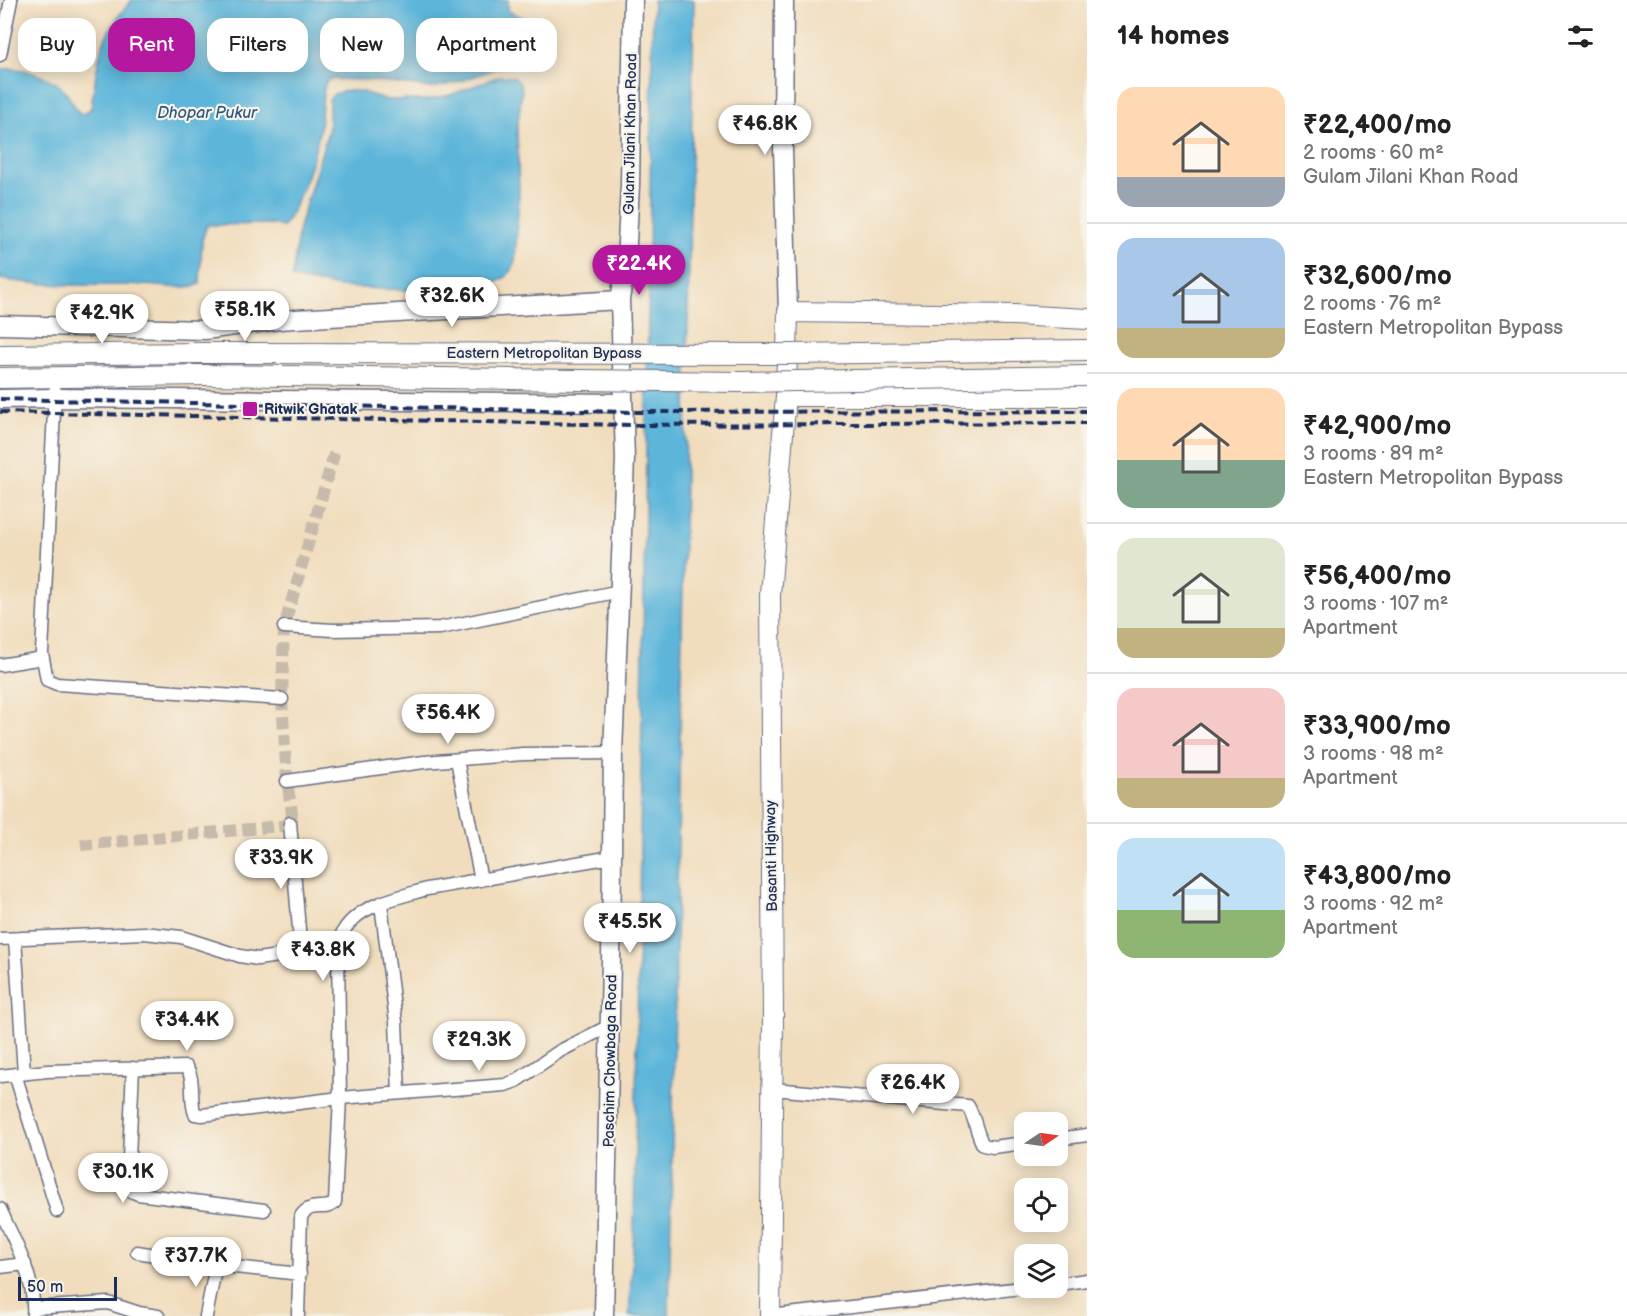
<!DOCTYPE html>
<meta charset="utf-8">
<style>
:root{--surface:#fff;--page:#f2f2f2;--text:#222;--muted:#767676;--line:#e0e0e0;--accent:#b5179e}
body{margin:0;font-family:"Balsamiq Sans",sans-serif;background:var(--page);color:var(--text);height:100vh;display:flex;flex-direction:column;font-size:22px;white-space:nowrap}
*{box-sizing:border-box;margin:0}
p{font-size:20px;color:var(--muted)}
.icon{flex:none;width:33px;height:33px;fill:none;stroke:currentColor;stroke-width:2;stroke-linecap:round;stroke-linejoin:round}
.map{position:relative;flex:1;overflow:hidden}
.side{display:flex;flex-direction:column;background:var(--surface);width:540px}
.side>*{flex:none}
.banner{position:absolute;left:18px;top:18px;width:570px;height:54px;display:flex;gap:12px}
.needle{width:39px;rotate:77deg}
.controls{position:absolute;left:1014px;top:1112px;display:grid;gap:12px}
.controls a{display:grid;place-items:center;width:54px;height:54px;border-radius:12px;background:var(--surface);box-shadow:0 3px 15px #0003;font-size:30px}
.scale{position:absolute;left:18px;bottom:15px;width:99px;box-sizing:border-box;padding-left:6px;border:3px solid #1b2f5e;border-top:0;font-size:16px;line-height:21px;white-space:nowrap;color:#1b2f5e;-webkit-text-stroke:4px #f7f3e8;paint-order:stroke}
.price{position:absolute;translate:-50% -51px;padding:0 14px;border-radius:21px;background:#fff;color:#222;font-size:20px;line-height:39px;filter:drop-shadow(0 2px 3px #0008)}
.price::after{content:'';position:absolute;left:50%;top:36px;width:18px;height:14px;margin-left:-9px;background:inherit;clip-path:polygon(0 0,100% 0,50% 100%)}
.price.on{background:var(--accent);color:#fff}
ul{padding:0;list-style:none}
li{display:flex;align-items:center;gap:18px;height:150px;padding:0 30px}
li+li{border-top:2px solid var(--line)}
li span{display:grid;place-items:center;flex:none;width:168px;height:120px;border-radius:18px;color:#555}
li>.icon{margin-inline-start:auto}
span .icon{width:72px;height:72px;fill:#fffc;stroke-width:1}
li b{font-size:26px}
h2{display:flex;justify-content:space-between;align-items:center;height:72px;padding:0 30px;font-size:26px}
.pill{padding:0 21px;border-radius:18px;background:var(--surface);box-shadow:0 3px 15px #0003;font-size:21px;line-height:54px}
.pill.on{background:var(--accent);color:#fff}
main{display:flex;flex:1;min-height:0}
.map>svg:first-child{display:block}
.water{fill:#5db6da;stroke:#3c729c;stroke-width:1.5}
.lines{fill:none;stroke-linecap:round;stroke-linejoin:round}
.street-tunnel{stroke:#c6baaa;stroke-width:12;stroke-dasharray:12 6;stroke-linecap:butt}
.street-casing{stroke:#666c7f;stroke-width:15}
.secondary-casing{stroke:#666c7f;stroke-width:21}
.primary-casing{stroke:#666c7f;stroke-width:22}
.street{stroke:#fff;stroke-width:12}
.secondary{stroke:#fff;stroke-width:18}
.primary{stroke:#fff;stroke-width:20}
.rail{stroke:#1b2f5e;stroke-width:4;stroke-dasharray:9 4.5;stroke-linecap:butt}
.primary-bridge-casing{stroke:#666c7f;stroke-width:22;stroke-linecap:butt}
.primary-bridge{stroke:#fff;stroke-width:20}
.poi-dot{fill:#b5179e;stroke:#f7f3e8;stroke-width:2}
.labels{text-anchor:middle;stroke-width:4.5;stroke-linejoin:round;paint-order:stroke}
.street-label{font-size:15px;fill:#1b2f5e;stroke:#f7f3e8}
.poi-label{font-size:15px;font-weight:bold;fill:#1b2f5e;stroke:#f7f3e8;text-anchor:start}
.water-label{font-size:16px;font-style:italic;fill:#2f5883;stroke:#f7f3e8}
</style>
<main>
<div class="map">
<svg width="1087" height="1316" viewBox="0 0 1087 1316">
<rect width="100%" height="100%" fill="#f7f3e8"/>
<filter id="ink" filterUnits="userSpaceOnUse"><feTurbulence type="fractalNoise" baseFrequency=".0167" numOctaves="2"/><feDisplacementMap in="SourceGraphic" scale="12" xChannelSelector="R" yChannelSelector="G"/><feConvolveMatrix kernelMatrix="1 2 1 2 8 2 1 2 1" color-interpolation-filters="sRGB"/></filter>
<filter id="wash" filterUnits="userSpaceOnUse"><feTurbulence type="fractalNoise" baseFrequency=".008" numOctaves="4" result="noise"/><feDisplacementMap in="SourceGraphic" scale="24" xChannelSelector="R" yChannelSelector="G"/><feGaussianBlur stdDeviation="1.35" result="paint"/><feColorMatrix in="noise" values="0 0 0 0 0 0 0 0 0 0 0 0 0 0 0 0 0 1.4 0 .05"/><feComposite in="paint" operator="in"/></filter>
<g filter="url(#wash)">
<rect width="100%" height="100%" fill="#f1ddbd"/>
<path class="water" d="M132 0H508V11L522 17 525 21 519 38 521 56 519 60 458 82 432 88 368 80 332 79 326 81C321 96 322 112 320 127 317 150 297 211 282 227L274 224 207 225 202 240 200 284C184 290 162 286 145 285 96 285 48 287 0 279V71C13 63 49 77 60 86 68 93 73 105 80 114L86 113 91 108C95 85 96 61 105 39 111 24 122 12 132 0Z
M653 0H694L669 1316H629L634 1230Z
M500 76 513 77 519 82 522 89 517 130 519 196 515 260 512 270 506 277 491 285 465 288 408 290 340 287 292 278 299 228 329 128V100L334 94 344 91H359L388 100H428L450 95Z"/>
</g>
<g filter="url(#ink)">
<g class="lines">
<path class="street-tunnel" d="M81 845 281 826 290 823 292 813 287 781 282 699 284 627 335 451"/>
<g class="street-casing">
<path id="street" d="M0 55 11 0
M55 391 42 653 47 680 57 684 282 699
M284 627 333 630 440 628 620 591
M0 665 43 658
M457 760 481 880
M287 781 424 762 523 754 613 753
M290 823 301 953
M381 904 396 1022 399 1093
M0 939 144 933 181 937 240 956 258 959 338 947
M15 939 24 1073
M133 1068 128 1180 131 1191 138 1194 264 1210
M15 1074 57 1211
M0 1076 47 1071 186 1067C196 1079 189 1100 195 1114L202 1115 340 1098 505 1085 516 1081 560 1051 609 1026
M773 1089 968 1106C975 1118 976 1132 983 1145L993 1147 1024 1143
M1058 1139 1087 1135
M0 1209C15 1243 36 1278 33 1316
M137 1252 216 1265 300 1274
M0 1267 25 1264
M1058 1284 1087 1280
M34 1308 108 1303 139 1313 158 1316
M206 1316 216 1265
M298 1316 301 1216C312 1200 325 1213 335 1202L340 1098 338 947C340 942 341 934 344 930 360 904 400 897 427 889L612 857
M770 1316 1031 1287"/>
</g>
<g class="secondary-casing">
<path id="secondary" d="M784 0 783 149 788 312
M0 325 205 330 279 320 620 300
M0 399 54 398 623 403
M604 1316 611 961 613 753 625 459 620 300 626 261 630 185 633 0"/>
</g>
<g class="primary-casing">
<path id="primary" d="M0 355 202 353
M0 378 204 375
M786 396H1087
M770 1316 773 1016 770 595 786 396 788 312 1014 315 1087 319"/>
</g>
<use href="#street" class="street"/>
<use href="#secondary" class="secondary"/>
<use href="#primary" class="primary"/>
<path class="rail" d="M0 399 632 412 1087 411
M0 412 632 425 1087 423"/>
<g class="primary-bridge-casing">
<path id="primary-bridge" d="M202 353 789 354 1087 350
M204 375 740 382 1087 376"/>
</g>
<use href="#primary-bridge" class="primary-bridge"/>
</g>
</g>
<rect class="poi-dot" x="242" y="401" width="16" height="16" rx="3"/>
<g class="labels">
<g class="street-label">
<text transform="translate(630 134) rotate(-89)" y="5">Gulam Jilani Khan Road</text>
<text x="544" y="358">Eastern Metropolitan Bypass</text>
<text transform="translate(771 856) rotate(-91)" y="5">Basanti Highway</text>
<text transform="translate(610 1061) rotate(-89)" y="5">Paschim Chowbaga Road</text>
</g>
<g class="poi-label">
<text x="264" y="414">Ritwik Ghatak</text>
</g>
<g class="water-label">
<text x="207" y="118">Dhopar Pukur</text>
</g>
</g>
</svg>
<div class="controls">
<a><svg class="needle" viewBox="-14 -14 28 28"><path d="M0-13l5 13h-10z" fill="#e53935"/><path d="M0 13l5-13h-10z" fill="#767676"/></svg></a>
<a><svg class="icon" aria-label="locate" viewBox="0 0 24 24"><circle cx="12" cy="12" r="6"/><path d="M12 2v4M12 18v4M2 12h4M18 12h4"/></svg></a>
<a><svg class="icon" aria-label="layers" viewBox="0 0 24 24"><path d="M12 4l9 5-9 5-9-5zM3 14l9 5 9-5"/></svg></a>
</div>
<div class="scale">50 m</div>
<b class="price" style="left:765px;top:156px">₹46.8K</b>
<b class="price on" style="left:639px;top:296px">₹22.4K</b>
<b class="price" style="left:452px;top:328px">₹32.6K</b>
<b class="price" style="left:245px;top:342px">₹58.1K</b>
<b class="price" style="left:102px;top:345px">₹42.9K</b>
<b class="price" style="left:448px;top:745px">₹56.4K</b>
<b class="price" style="left:281px;top:890px">₹33.9K</b>
<b class="price" style="left:630px;top:954px">₹45.5K</b>
<b class="price" style="left:323px;top:982px">₹43.8K</b>
<b class="price" style="left:187px;top:1052px">₹34.4K</b>
<b class="price" style="left:479px;top:1072px">₹29.3K</b>
<b class="price" style="left:913px;top:1115px">₹26.4K</b>
<b class="price" style="left:123px;top:1204px">₹30.1K</b>
<b class="price" style="left:196px;top:1288px">₹37.7K</b>
<div class="banner">
<a class="pill">Buy</a>
<a class="pill on">Rent</a>
<a class="pill">Filters</a>
<a class="pill">New</a>
<a class="pill">Apartment</a>
</div>
</div>
<section class="side">
<h2>14 homes<svg class="icon" aria-label="filters" viewBox="0 0 24 24"><path d="M4 7h16M4 17h16"/><circle cx="9" cy="7" r="2"/><circle cx="15" cy="17" r="2"/></svg></h2>
<ul>
<li><span style="background:linear-gradient(#ffd9b3 75%,#9aa5b1 0)"><svg class="icon" aria-label="home" viewBox="0 0 24 24"><path d="M3 11l9-7 9 7M6 9v11h12V9"/></svg></span><div><b>₹22,400/mo</b><p>2 rooms · 60 m²</p><p>Gulam Jilani Khan Road</p></div></li>
<li><span style="background:linear-gradient(#a9c7e8 75%,#c2b280 0)"><svg class="icon" aria-label="home" viewBox="0 0 24 24"><path d="M3 11l9-7 9 7M6 9v11h12V9"/></svg></span><div><b>₹32,600/mo</b><p>2 rooms · 76 m²</p><p>Eastern Metropolitan Bypass</p></div></li>
<li><span style="background:linear-gradient(#ffd9b3 60%,#7fa58c 0)"><svg class="icon" aria-label="home" viewBox="0 0 24 24"><path d="M3 11l9-7 9 7M6 9v11h12V9"/></svg></span><div><b>₹42,900/mo</b><p>3 rooms · 89 m²</p><p>Eastern Metropolitan Bypass</p></div></li>
<li><span style="background:linear-gradient(#dfe7d0 75%,#c2b280 0)"><svg class="icon" aria-label="home" viewBox="0 0 24 24"><path d="M3 11l9-7 9 7M6 9v11h12V9"/></svg></span><div><b>₹56,400/mo</b><p>3 rooms · 107 m²</p><p>Apartment</p></div></li>
<li><span style="background:linear-gradient(#f6c9c9 75%,#c2b280 0)"><svg class="icon" aria-label="home" viewBox="0 0 24 24"><path d="M3 11l9-7 9 7M6 9v11h12V9"/></svg></span><div><b>₹33,900/mo</b><p>3 rooms · 98 m²</p><p>Apartment</p></div></li>
<li><span style="background:linear-gradient(#bfe0f5 60%,#8fb573 0)"><svg class="icon" aria-label="home" viewBox="0 0 24 24"><path d="M3 11l9-7 9 7M6 9v11h12V9"/></svg></span><div><b>₹43,800/mo</b><p>3 rooms · 92 m²</p><p>Apartment</p></div></li>
</ul>
</section>
</main>
